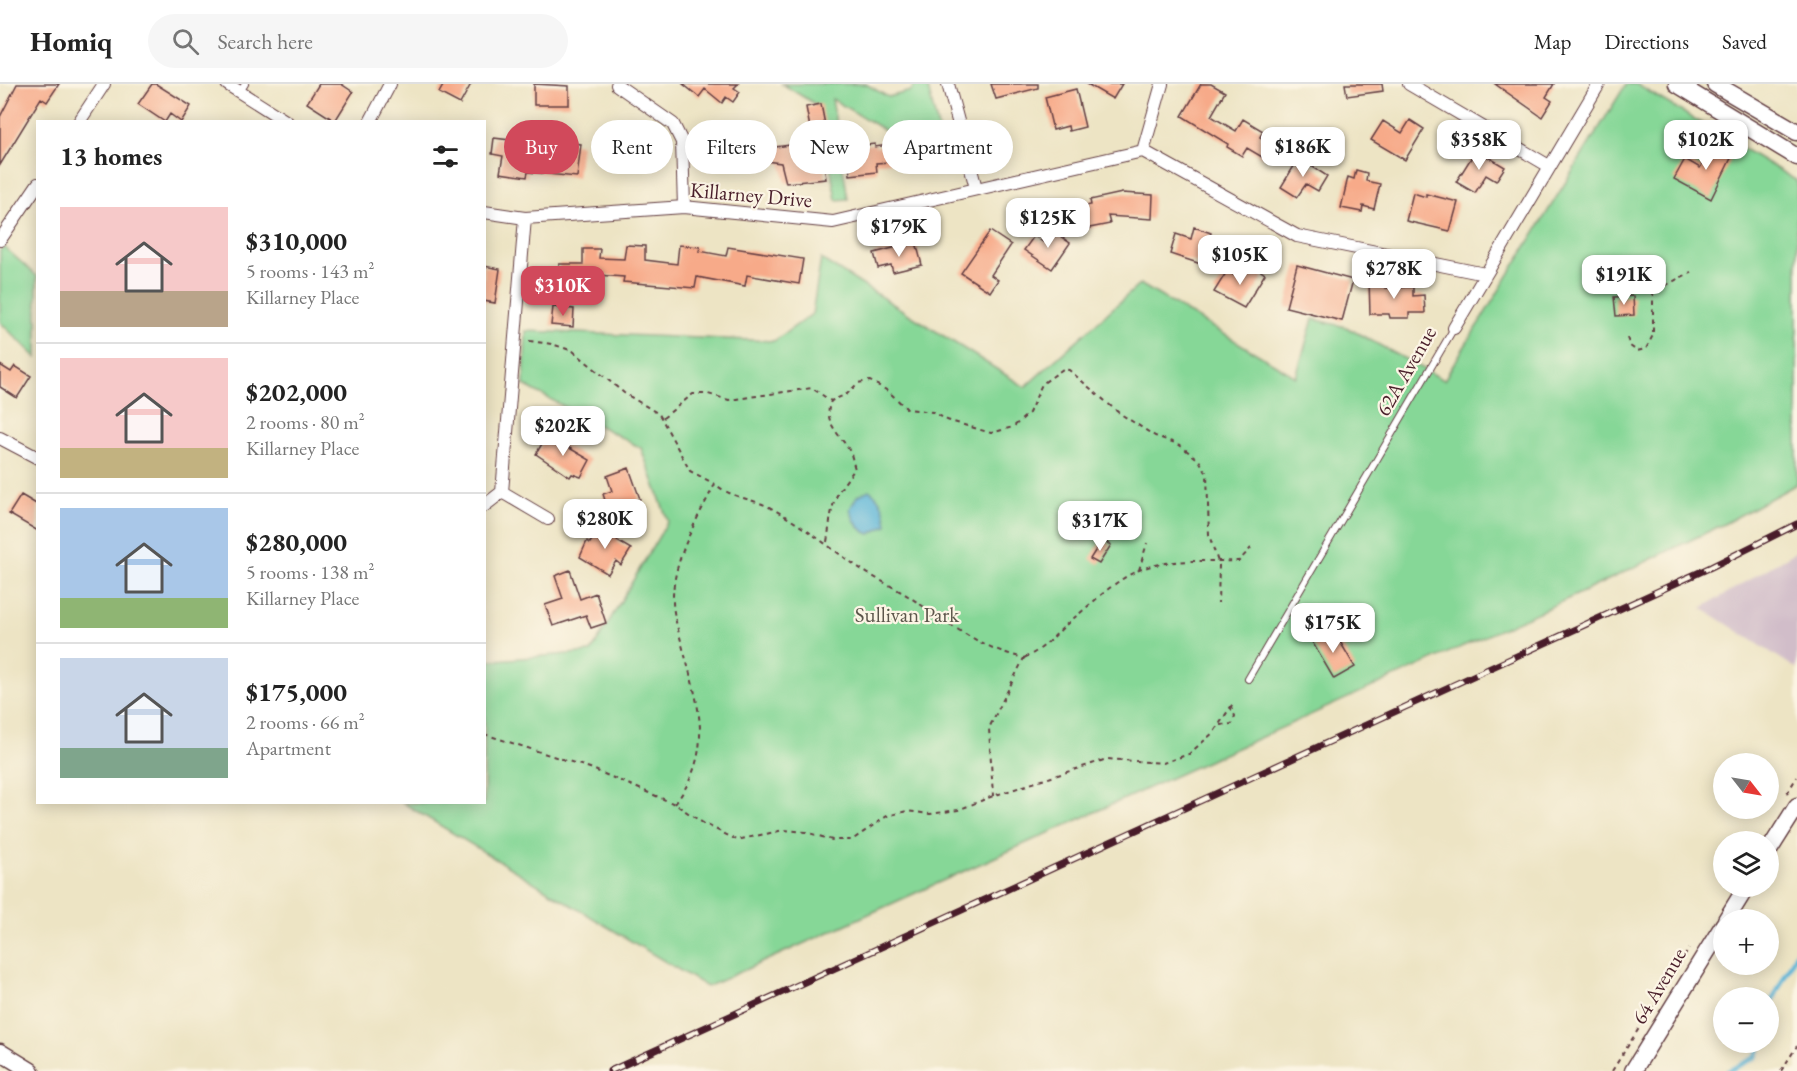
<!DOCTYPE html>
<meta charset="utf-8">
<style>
:root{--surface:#fff;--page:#f6f6f6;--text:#222;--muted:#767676;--line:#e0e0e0;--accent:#d1495b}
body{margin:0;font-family:"EB Garamond",serif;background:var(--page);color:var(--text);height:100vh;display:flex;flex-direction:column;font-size:22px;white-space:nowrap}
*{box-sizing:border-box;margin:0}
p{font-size:20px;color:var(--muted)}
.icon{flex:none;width:33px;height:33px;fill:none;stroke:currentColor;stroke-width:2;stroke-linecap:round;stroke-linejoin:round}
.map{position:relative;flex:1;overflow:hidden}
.side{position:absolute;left:36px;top:36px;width:450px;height:684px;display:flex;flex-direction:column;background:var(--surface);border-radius:0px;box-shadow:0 3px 15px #0003}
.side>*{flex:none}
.guide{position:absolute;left:504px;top:36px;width:570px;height:54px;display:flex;gap:12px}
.needle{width:39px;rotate:121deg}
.fabs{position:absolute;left:1713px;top:669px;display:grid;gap:12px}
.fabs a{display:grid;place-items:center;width:66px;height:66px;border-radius:50%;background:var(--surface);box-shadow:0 3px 15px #0003;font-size:30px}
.price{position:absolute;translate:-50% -51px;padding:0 14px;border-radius:12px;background:#fff;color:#222;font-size:20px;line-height:39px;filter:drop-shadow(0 2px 3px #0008)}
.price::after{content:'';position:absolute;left:50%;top:36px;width:18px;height:14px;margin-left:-9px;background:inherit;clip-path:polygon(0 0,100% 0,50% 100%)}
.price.active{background:var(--accent);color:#fff}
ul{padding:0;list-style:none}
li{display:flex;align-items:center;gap:18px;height:150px;padding:0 24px}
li+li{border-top:2px solid var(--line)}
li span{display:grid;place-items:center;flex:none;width:168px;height:120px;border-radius:0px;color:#555}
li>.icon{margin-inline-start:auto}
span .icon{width:72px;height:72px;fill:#fffc;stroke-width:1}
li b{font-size:26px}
h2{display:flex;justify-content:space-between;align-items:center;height:72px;padding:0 24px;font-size:26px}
.pill{padding:0 21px;border-radius:27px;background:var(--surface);box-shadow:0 3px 15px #0003;font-size:21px;line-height:54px}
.pill.active{background:var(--accent);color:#fff}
header{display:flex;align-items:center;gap:36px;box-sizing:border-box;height:84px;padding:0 30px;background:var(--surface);border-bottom:2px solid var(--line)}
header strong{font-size:28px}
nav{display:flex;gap:33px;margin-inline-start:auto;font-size:21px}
.search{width:420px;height:54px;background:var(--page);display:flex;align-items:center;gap:15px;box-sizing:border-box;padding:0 21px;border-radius:33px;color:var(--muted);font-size:22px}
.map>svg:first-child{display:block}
.industrial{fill:#d1bdc9}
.green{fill:#86d797;stroke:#687b61;stroke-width:1.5}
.water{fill:#5ab5d8;stroke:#526a82;stroke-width:1.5}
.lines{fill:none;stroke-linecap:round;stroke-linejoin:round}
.stream{stroke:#5ab5d8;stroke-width:4.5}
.building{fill:#f7aa89}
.lane-casing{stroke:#623d42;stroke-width:8}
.street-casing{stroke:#623d42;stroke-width:14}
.secondary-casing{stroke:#623d42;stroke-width:19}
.path{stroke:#623d42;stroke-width:2;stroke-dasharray:4.5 4.5;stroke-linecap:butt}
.lane{stroke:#fff;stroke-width:6}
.street{stroke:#fff;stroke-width:12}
.secondary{stroke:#fff;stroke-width:16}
.rail-casing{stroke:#4a1f2b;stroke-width:7}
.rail{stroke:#fcf5e5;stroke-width:4.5;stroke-dasharray:14;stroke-linecap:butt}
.labels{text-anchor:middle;stroke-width:4.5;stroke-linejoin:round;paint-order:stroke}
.street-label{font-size:21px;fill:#4a1f2b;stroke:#fcf5e5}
.park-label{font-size:21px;fill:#5c564b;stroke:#fcf5e5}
</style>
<header>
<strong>Homiq</strong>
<div class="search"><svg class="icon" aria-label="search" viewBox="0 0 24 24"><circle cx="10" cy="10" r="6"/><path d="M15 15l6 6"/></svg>Search here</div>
<nav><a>Map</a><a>Directions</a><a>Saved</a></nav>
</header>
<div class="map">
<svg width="1797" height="987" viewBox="0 0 1797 987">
<rect width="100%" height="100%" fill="#fcf5e5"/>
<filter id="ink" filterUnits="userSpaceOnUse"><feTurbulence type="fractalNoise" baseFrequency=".0167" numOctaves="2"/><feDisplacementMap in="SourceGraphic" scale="12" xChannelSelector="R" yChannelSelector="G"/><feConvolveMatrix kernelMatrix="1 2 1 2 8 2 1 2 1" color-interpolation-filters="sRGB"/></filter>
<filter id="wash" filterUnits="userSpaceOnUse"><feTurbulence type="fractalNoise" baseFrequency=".008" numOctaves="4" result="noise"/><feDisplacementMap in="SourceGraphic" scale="24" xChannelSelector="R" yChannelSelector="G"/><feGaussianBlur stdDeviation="1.35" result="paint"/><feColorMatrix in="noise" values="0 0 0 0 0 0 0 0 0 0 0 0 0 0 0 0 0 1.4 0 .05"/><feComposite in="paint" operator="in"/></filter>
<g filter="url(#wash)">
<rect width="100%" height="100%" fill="#ede4c4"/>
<path class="industrial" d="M1797 467V585L1702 524Z"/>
<path class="green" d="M782 0H866L888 13 911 7 915 0H927L948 84 832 15 848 115 836 116 820 23Z
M1626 0H1636L1797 97V400L1722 441 1583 508 707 903 403 719 484 718 485 577 591 568 668 437 641 364 524 301 526 247 774 257 812 230 821 175 1025 303 1140 200 1296 293 1313 235 1346 243 1444 296Z
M4 163 37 192V274L0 238V166Z"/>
<path class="water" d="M869 406C882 415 885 426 887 441L870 450C858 446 854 437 850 425L857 412Z"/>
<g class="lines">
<path class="stream" d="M1768 926 1797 867
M1728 987 1756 973 1762 958"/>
</g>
<g id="blocks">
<path class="building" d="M17 0H59L47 18 41 14 0 81V33Z
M152 0H156L191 22 181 38 170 30 165 38 138 20Z
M319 0H341L353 8 335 37 307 19Z
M444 0H471L460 20 439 9Z
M534 0 569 2V21H534Z
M683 0H738L734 4 740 8 733 18 726 13 722 19 705 5 699 13Z
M991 0H1038V4L996 15Z
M1087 0H1122L1113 15Z
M1201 0H1211L1225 8 1211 32 1236 47 1243 35 1263 47 1260 53 1270 59 1262 73 1247 64 1242 72 1227 63 1228 60 1182 32Z
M1345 0H1382L1383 7 1347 12Z
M1495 0H1554L1546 13 1552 17 1542 33Z
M1076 5 1085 43 1069 47 1068 42 1053 46 1045 13Z
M821 20 826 46 811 49 806 23Z
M1410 36 1424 45 1405 76 1371 56 1383 37 1402 49Z
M613 40 658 67 649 81 641 76 637 82 623 74 626 69 604 56Z
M720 51 760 56 759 58 768 59 767 64 821 57 826 95 786 99 781 79 749 75 748 82 717 79Z
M494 54 518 57 517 65 546 69 547 56 581 60 577 93 528 88 527 93 500 89 503 72 492 70Z
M1718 57 1735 66 1711 115 1674 95 1685 75 1700 84 1712 61 1714 63Z
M875 60V63L888 61 890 78 876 79 877 88 850 91 847 63Z
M1476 66 1505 83 1496 97 1486 91 1475 109 1456 98Z
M1299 74 1327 92 1318 107 1306 100 1297 113 1281 103Z
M1356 86 1367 89 1366 97 1380 100 1374 125 1363 122 1362 128 1341 124 1348 93 1354 95Z
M1122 109 1153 111 1152 135 1108 132 1110 140 1069 148 1065 126 1091 121 1090 116Z
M1413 109 1426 113V110L1458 118 1450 147 1406 137Z
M1194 143 1211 149 1201 180 1170 170 1176 150 1191 155Z
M1051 146 1070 159 1052 185 1024 166 1034 152 1043 158Z
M990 147 1011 161 991 191 998 196 990 208 961 189Z
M916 158 922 181 893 188 891 181 878 184 874 169Z
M626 161 645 162V176L677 180 679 161 700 163 699 167 726 172 728 163 803 175 799 200 747 191 745 202 697 193 695 204 623 198 624 193 597 191V204H571V200H559V180H583V165H600L599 174 624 175Z
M1249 179 1265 190 1244 224 1214 208 1227 187 1239 194Z
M1297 181 1353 196 1342 237 1286 223Z
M484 182 500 185 495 219 484 217Z
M1369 195H1385V204L1413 203V212L1424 211 1425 229H1409V234H1390L1389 230H1370Z
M1633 212 1634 231 1616 232 1614 213Z
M553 223 574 225 573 243 551 241Z
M0 281 11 288 15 282 31 292 17 314 0 303Z
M547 351 590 376 581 393 572 390 570 393 536 370Z
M629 384 640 415 608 426 603 410 612 407 607 392Z
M21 411 38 421V447L9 430Z
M601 441 620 453 617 457 631 465 621 481 616 477 608 490 580 473 587 457 590 459Z
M1102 456 1111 461 1099 480 1090 475Z
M570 486 580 515 596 509 606 539 591 544 586 531 553 542 545 521 563 515 555 492Z
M1332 544 1355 583 1334 595 1311 556Z"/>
</g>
</g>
<g filter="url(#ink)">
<use href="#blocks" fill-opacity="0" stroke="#623d42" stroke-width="1.5"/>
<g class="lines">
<g class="lane-casing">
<path id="lane" d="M240 8 245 0
M1248 595 1454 244"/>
</g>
<g class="street-casing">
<path id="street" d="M227 0 287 38
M948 0 976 104
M1409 0 1549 82
M617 1 673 40 682 58 684 123
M79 38 104 0
M370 38 390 0
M1143 67 1162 0
M484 128 525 134 684 123 833 138 1143 67 1297 152 1485 190
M0 156 38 100
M1454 244 1599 0
M0 354 38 374
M502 408 548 435
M484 422 502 408 525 134"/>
</g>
<g class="secondary-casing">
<path id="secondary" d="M1677 0 1797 73
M1715 0 1797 48
M1768 768 1797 722
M1726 836 1747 802
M0 968 31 987
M1633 987 1724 840"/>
</g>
<path class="path" d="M1627 254 1630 262 1637 267 1646 265 1653 251V208L1691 188
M529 257 552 260 573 267 624 309 659 330 690 387 715 400
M663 334 693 310H708L729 316 812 304 831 317
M827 458C833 420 830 416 855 385 853 379 852 371 849 366 840 350 822 338 831 317L847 310 858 299 870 297 888 307 907 325 933 328 947 336 991 349 1013 343 1029 329 1042 300 1063 285 1069 286 1119 329 1155 352 1178 360 1199 376 1207 390 1209 451 1219 481 1218 519
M1139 486 1147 459
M1024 574C1048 563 1054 550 1074 534 1094 518 1114 497 1137 487 1169 473 1206 478 1239 477L1251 464
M1220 641 1232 640 1235 632 1231 624
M484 650 590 684 675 720 703 739 737 756 784 746 806 748 832 756H852L887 732 907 727 930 730 958 726 993 712 1107 675 1163 679 1189 670 1214 648 1234 618
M1787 709 1797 693
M675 720C717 663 697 618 681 557 678 545 673 530 673 517 672 477 697 435 715 400 731 414 751 414 769 423 803 441 832 466 864 487 878 496 894 503 908 512 947 538 977 563 1024 574L989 644 993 712
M1612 987 1689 865
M1781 987 1797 962"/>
<use href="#lane" class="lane"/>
<use href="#street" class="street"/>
<use href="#secondary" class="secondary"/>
<g class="rail-casing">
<path id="rail" d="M610 987 1711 483 1797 440"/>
</g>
<use href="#rail" class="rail"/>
</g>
</g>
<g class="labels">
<g class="street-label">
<text transform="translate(751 111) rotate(5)" y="7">Killarney Drive</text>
<text transform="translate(1406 287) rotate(-60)" y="7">62A Avenue</text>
<text transform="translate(1659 902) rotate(-59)" y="7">64 Avenue</text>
</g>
<g class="park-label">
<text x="907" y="538">Sullivan Park</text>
</g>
</g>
</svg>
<div class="fabs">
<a><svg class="needle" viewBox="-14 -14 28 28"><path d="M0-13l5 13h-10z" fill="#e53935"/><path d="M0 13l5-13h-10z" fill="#767676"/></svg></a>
<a><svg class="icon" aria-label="layers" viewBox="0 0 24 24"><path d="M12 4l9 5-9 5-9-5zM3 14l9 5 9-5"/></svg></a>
<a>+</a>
<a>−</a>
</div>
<b class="price" style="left:1479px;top:87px">$358K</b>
<b class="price" style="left:1706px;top:87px">$102K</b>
<b class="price" style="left:1303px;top:94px">$186K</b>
<b class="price" style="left:1048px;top:165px">$125K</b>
<b class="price" style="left:899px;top:174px">$179K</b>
<b class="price" style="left:1240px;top:202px">$105K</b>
<b class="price" style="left:1394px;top:216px">$278K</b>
<b class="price" style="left:1624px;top:222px">$191K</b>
<b class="price active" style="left:563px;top:233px">$310K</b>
<b class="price" style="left:563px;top:373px">$202K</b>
<b class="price" style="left:605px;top:466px">$280K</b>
<b class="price" style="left:1100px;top:468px">$317K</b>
<b class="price" style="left:1333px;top:570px">$175K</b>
<div class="guide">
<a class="pill active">Buy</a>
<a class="pill">Rent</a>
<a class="pill">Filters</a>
<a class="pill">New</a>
<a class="pill">Apartment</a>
</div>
<section class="side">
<h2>13 homes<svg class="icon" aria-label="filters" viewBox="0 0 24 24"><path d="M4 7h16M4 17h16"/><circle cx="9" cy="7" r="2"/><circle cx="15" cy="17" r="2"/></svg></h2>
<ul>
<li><span style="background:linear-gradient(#f6c9c9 70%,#b9a48a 0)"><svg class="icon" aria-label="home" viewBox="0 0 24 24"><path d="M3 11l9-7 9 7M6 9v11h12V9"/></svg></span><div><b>$310,000</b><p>5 rooms · 143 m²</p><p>Killarney Place</p></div></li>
<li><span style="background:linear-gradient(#f6c9c9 75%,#c2b280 0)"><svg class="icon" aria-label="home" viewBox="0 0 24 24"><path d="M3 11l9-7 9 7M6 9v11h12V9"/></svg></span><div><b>$202,000</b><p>2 rooms · 80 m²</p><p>Killarney Place</p></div></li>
<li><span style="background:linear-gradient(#a9c7e8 75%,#8fb573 0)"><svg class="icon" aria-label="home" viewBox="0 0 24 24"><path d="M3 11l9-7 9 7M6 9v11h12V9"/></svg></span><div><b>$280,000</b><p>5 rooms · 138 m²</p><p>Killarney Place</p></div></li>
<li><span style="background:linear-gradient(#c9d6e8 75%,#7fa58c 0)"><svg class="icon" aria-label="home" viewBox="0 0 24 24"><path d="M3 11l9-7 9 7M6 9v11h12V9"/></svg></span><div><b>$175,000</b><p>2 rooms · 66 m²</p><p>Apartment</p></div></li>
</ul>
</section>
</div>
